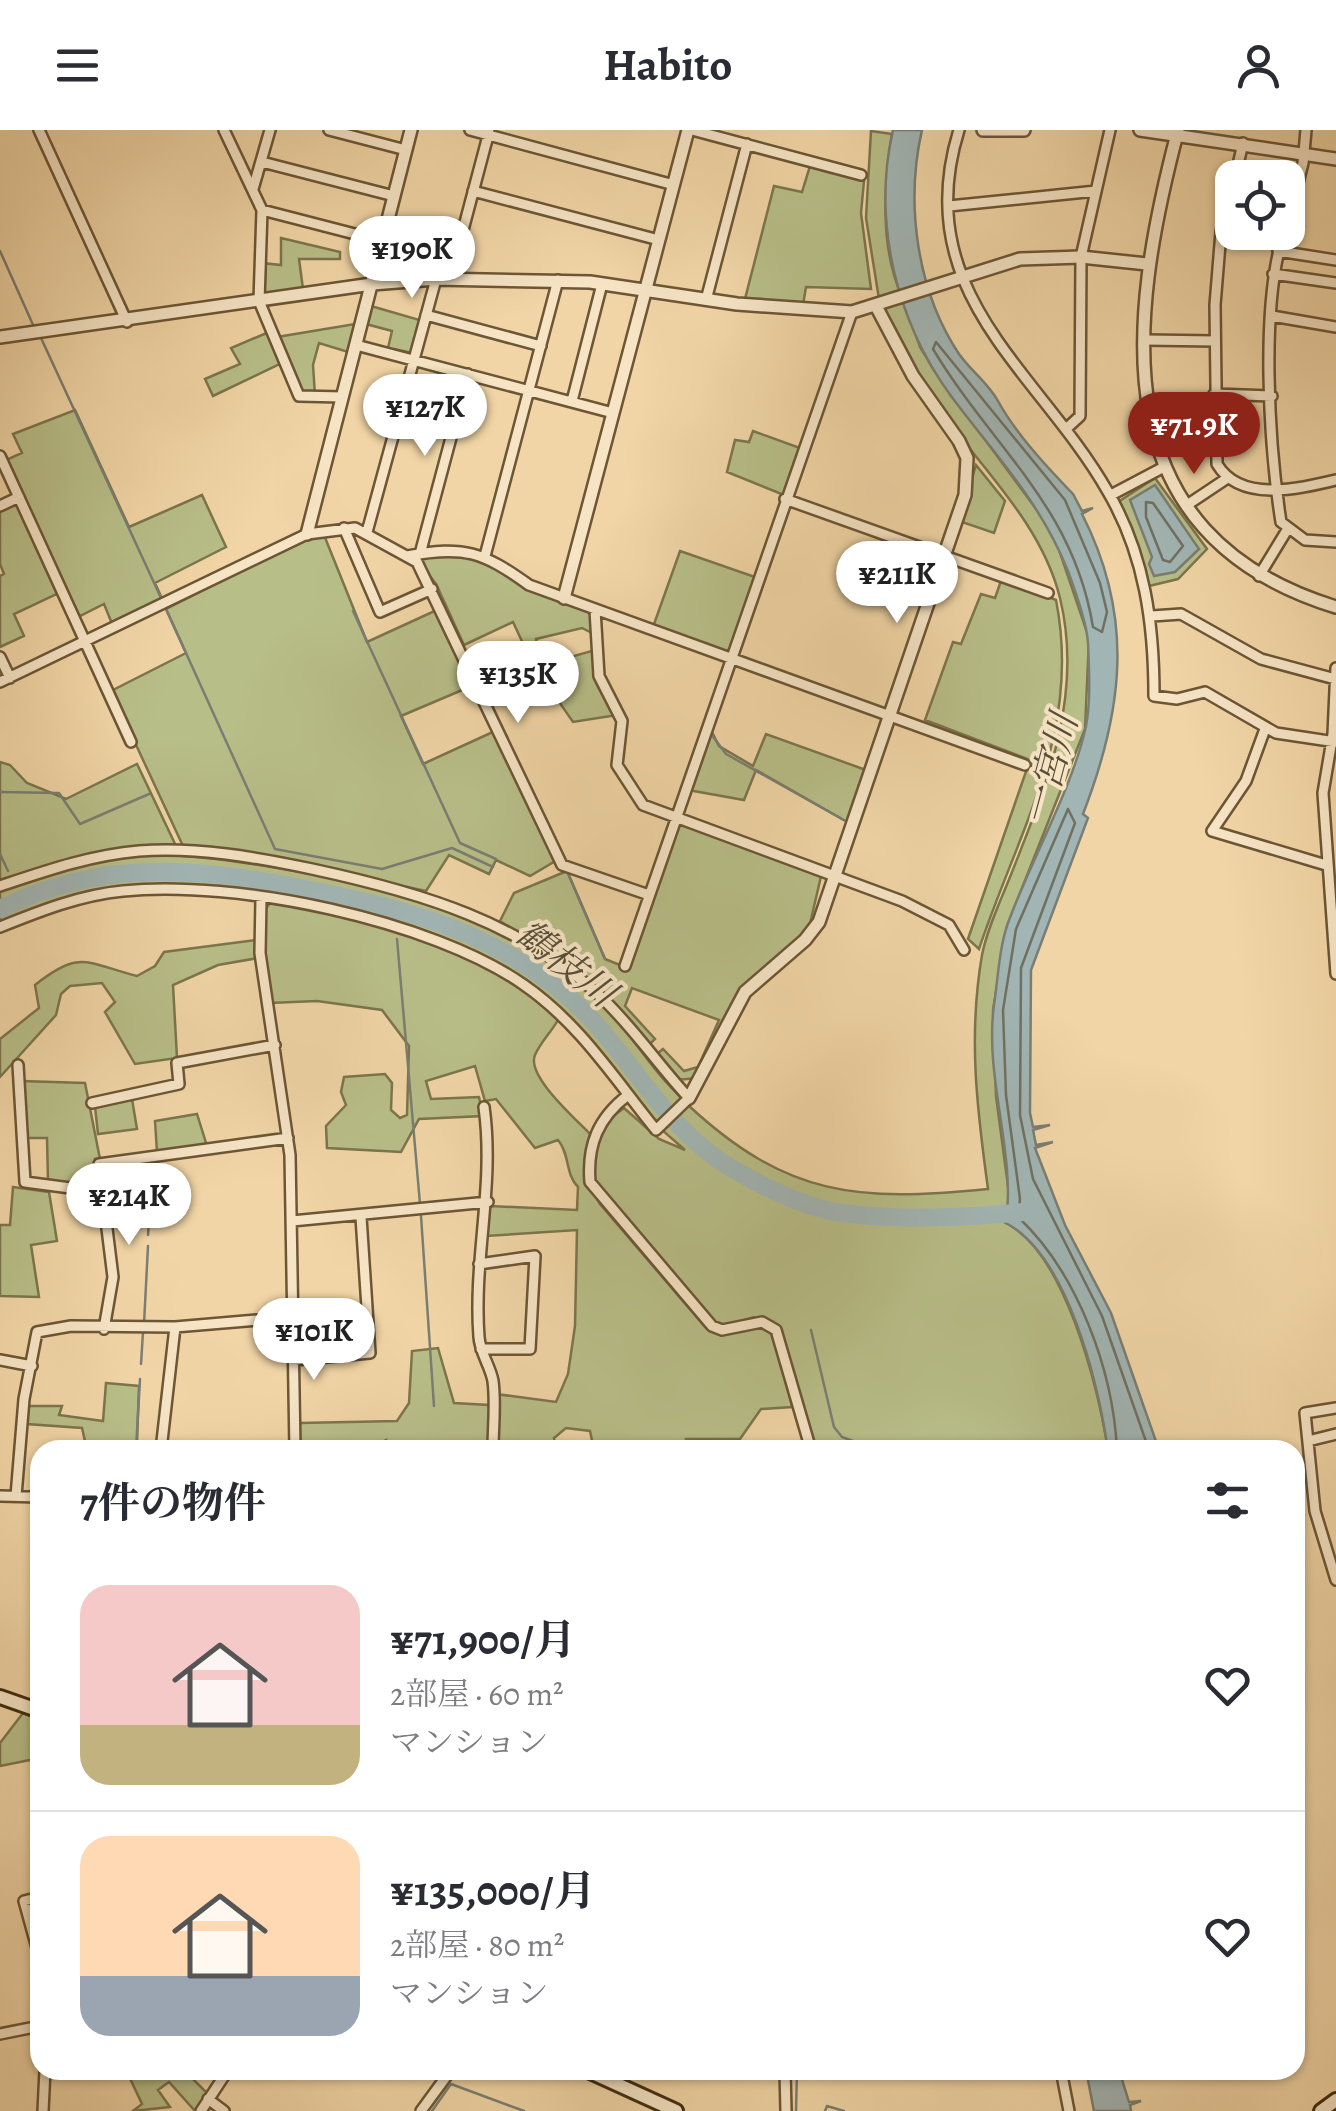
<!DOCTYPE html>
<html lang="ja">
<meta charset="utf-8">
<style>
:root{--surface:#fff;--page:#f2f2f3;--text:#2b2b33;--muted:#7c7c81;--line:#e1e1e2;--accent:#8f2418}
body{margin:0;font-family:Alegreya,"Noto Serif JP",serif;background:var(--page);color:var(--text);height:100vh;display:flex;flex-direction:column;font-size:38px;white-space:nowrap}
*{box-sizing:border-box;margin:0}
p{font-size:32px;color:var(--muted)}
.icon{flex:none;width:55px;height:55px;fill:none;stroke:currentColor;stroke-width:2;stroke-linecap:round;stroke-linejoin:round}
.map{position:relative;flex:1;overflow:hidden}
.details{position:absolute;left:30px;top:1310px;width:1275px;height:640px;display:flex;flex-direction:column;background:var(--surface);border-radius:30px;box-shadow:0 2px 8px #0004}
.details>*{flex:none}
.tools{position:absolute;left:1215px;top:30px;display:grid;gap:20px}
.tools a{display:grid;place-items:center;width:90px;height:90px;border-radius:20px;background:var(--surface);box-shadow:0 2px 8px #0004;font-size:50px}
.price{position:absolute;translate:-50% -85px;padding:0 22px;border-radius:35px;background:#fff;color:#222;font-size:32px;line-height:65px;filter:drop-shadow(0 2px 5px #0008)}
.price::after{content:'';position:absolute;left:50%;top:60px;width:30px;height:22px;margin-left:-15px;background:inherit;clip-path:polygon(0 0,100% 0,50% 100%)}
.price.selected{background:var(--accent);color:#fff}
ul{padding:0;list-style:none}
li{display:flex;align-items:center;gap:30px;height:250px;padding:0 50px}
li+li{border-top:2px solid var(--line)}
li span{display:grid;place-items:center;flex:none;width:280px;height:200px;border-radius:30px;color:#555}
li>.icon{margin-inline-start:auto}
span .icon{width:120px;height:120px;fill:#fffc;stroke-width:1}
li b{font-size:42px}
h2{display:flex;justify-content:space-between;align-items:center;height:120px;padding:0 50px;font-size:42px}
header{display:flex;justify-content:space-between;align-items:center;height:130px;padding:0 50px;background:var(--surface);font-size:45px;font-weight:700}
.map>svg:first-child{display:block}
.green{fill:#b8be88;stroke:#7c754c;stroke-width:2.5}
.water{fill:#a1b5b4;stroke:#7a7e72;stroke-width:2.5}
.lines{fill:none;stroke-linecap:round;stroke-linejoin:round}
.shore{stroke:#707062;stroke-width:2.5}
.stream{stroke:#7a7e72;stroke-width:2.5}
.river{stroke:#a1b5b4;stroke-width:18}
.minor-casing{stroke:#6c5635;stroke-width:14}
.tertiary-casing{stroke:#6c5635;stroke-width:16}
.secondary-casing{stroke:#402c0f;stroke-width:18}
.minor{stroke:#f6e4c5;stroke-width:9}
.tertiary{stroke:#f6e4c5;stroke-width:11}
.secondary{stroke:#f6e4c5;stroke-width:12}
.labels{text-anchor:middle;stroke-width:8;stroke-linejoin:round;paint-order:stroke}
.water-label{font-size:38px;font-style:italic;fill:#584e38;stroke:#f6e4c5}
</style>
<header><svg class="icon" aria-label="menu" viewBox="0 0 24 24"><path d="M4 6h16M4 12h16M4 18h16"/></svg>Habito<svg class="icon" aria-label="person" viewBox="0 0 24 24"><circle cx="12" cy="8" r="4"/><path d="M4 21q1-7 8-7t8 7"/></svg></header>
<div class="map">
<svg width="1336" height="1981" viewBox="0 0 1336 1981">
<rect width="100%" height="100%" fill="#f1d5a6"/>
<filter id="stains"><feTurbulence type="fractalNoise" baseFrequency=".002" numOctaves="4"/><feColorMatrix values="0 0 0 0 .2 0 0 0 0 .09 0 0 0 0 .02 0 0 0 .5 -.17"/></filter>
<radialGradient id="worn" r=".72"><stop offset=".6" stop-color="#630" stop-opacity="0"/><stop offset="1" stop-color="#630" stop-opacity=".3"/></radialGradient>
<path class="green" d="M871 1 892 4C884 55 880 113 900 162L879 169 866 88Z
M810 36 864 51 861 83 871 159 806 157 803 175 745 169 774 56 802 62Z
M281 108 340 122V129H299L303 159 265 166 261 162 262 133 281 135Z
M904 171 920 217 934 240 1053 402 1089 508 1085 599 1007 796 993 880 996 966 1010 1071 1008 1080 997 1083 836 1079C773 1063 722 1032 673 989L688 975C787 1067 858 1072 988 1059 977 979 968 906 982 825 987 799 1000 772 1010 747 1046 656 1084 567 1060 468 1041 391 977 334 933 271 913 242 898 210 881 178Z
M371 176 423 191 413 223 388 218 392 201 366 194Z
M355 194 348 222 319 213 313 235 315 265H304L277 207Z
M269 202 282 233 213 266 205 249 240 234 231 218Z
M75 280 129 397 202 365 226 417 155 453 164 473 113 496 104 474 76 488 4 331 22 323 13 304Z
M753 301 800 318 784 365 727 342 735 310 749 312Z
M976 335 1005 371 994 403 959 391Z
M1155 348 1207 419 1178 449 1149 456 1118 372Z
M19 372 59 463 14 484 24 506 0 517V446L4 444 0 434V378Z
M324 405 367 512 439 479 474 555 401 586 423 634 495 601 557 730 530 746 496 730 489 744 449 725 426 761 233 720 183 716 111 561 186 523 166 479 304 409Z
M680 421 755 447 729 523 653 497Z
M449 422 477 428 593 482 592 503 582 498 536 509 538 518 560 530 595 520 598 551 617 585 573 592 532 533 513 492 464 515 436 454 420 433 422 426Z
M1002 448 1056 470C1082 601 1019 699 979 819L968 809 1030 630 925 590 953 512 961 514 981 464 995 468Z
M709 596 719 616 753 636 766 604 866 640 849 693 756 640 744 670 688 660Z
M0 632 10 635 27 653 66 669 137 634 176 716 78 728 0 753Z
M677 691 822 742 809 798 794 817 743 857 697 948 677 950 657 924 663 919 684 941 698 937 719 890 632 858 625 876 655 909 649 915 599 859 500 791 514 763 567 741 605 829 625 837Z
M144 725C198 724 248 733 302 742 415 763 502 790 592 865 627 894 648 938 682 968L667 982C624 923 583 869 521 828 461 788 391 772 321 759 215 738 99 720 0 776V760C47 743 93 731 144 725Z
M207 743C349 770 479 783 588 889 618 918 636 955 664 985L656 993 599 920 562 883 455 814 398 793 235 760 131 757 0 797V782C63 748 137 745 207 743Z
M271 772C382 795 460 809 552 880L558 890C552 901 540 913 535 925 526 946 576 989 590 1004L584 1046 600 1074 706 1198C724 1207 734 1199 753 1196 784 1192 787 1256 792 1277L761 1279 740 1309H686L684 1320H594L590 1301 566 1298 554 1308 556 1320H496V1264L556 1272 568 1244 575 1196 577 1100 486 1106 490 1076 577 1080 578 1057C565 1044 570 1024 558 1010L535 1018 496 969 485 971 475 936 426 951 431 969 479 967 483 986 419 989 401 1022 327 1018 326 996 346 975 341 962 344 947 385 944 392 953 391 980 400 988 407 985 409 916 382 880 317 871 270 873 264 827 218 835 173 855 177 928 135 934 105 882 115 872 102 853 70 856 61 864 56 885 0 947V909L39 878 35 855C80 819 86 833 137 846L155 836 164 822 263 809V782Z
M21 951 85 953 100 1029H95L97 1050 92 1055 48 1051 47 1008H23Z
M132 969 137 999 98 1004 95 977Z
M624 978 659 1009 685 1020 662 1000 670 992C752 1065 803 1085 911 1087 938 1087 977 1081 1002 1091 1064 1116 1099 1260 1108 1320H813L780 1200 754 1187 725 1196 714 1194C691 1167 603 1076 594 1051 584 1022 600 994 624 978Z
M197 984 207 1016 157 1022 155 991Z
M13 1057 49 1062 57 1111 31 1115 39 1167 0 1166V1095H10Z
M438 1218 454 1273 489 1275 490 1320H386V1310L367 1320H300V1293L397 1291 409 1273 412 1221Z
M106 1253 139 1256 137 1312 158 1315V1320H87L82 1298 27 1294 28 1276H62L59 1285 103 1291Z
M23 1583 40 1590V1628L0 1636V1613Z
M126 1940H184L209 1965 195 1981 169 1952 158 1960 170 1977 133 1981 142 1974Z"/>
<path class="water" d="M893 0H922C905 74 917 161 959 224 971 241 988 253 998 271 1016 304 1047 337 1073 364L1082 381 1093 378 1082 384C1134 486 1124 578 1083 684L1088 688 1031 840 1030 983 1033 997 1050 995 1033 1000 1036 1015 1053 1012 1035 1018 1065 1095 1111 1183 1159 1320H1108C1098 1254 1069 1127 1006 1093 1016 1022 984 948 994 875 998 849 999 818 1008 793 1030 732 1073 657 1086 596 1091 569 1089 539 1088 513 1087 495 1075 460 1068 441 1040 371 995 325 951 266 896 191 872 91 893 0Z
M1155 355 1199 419 1175 442 1154 446 1149 434 1152 427 1130 370Z
M1086 1940H1119L1129 1972 1141 1971 1130 1975 1131 1981H1094Z"/>
<g class="lines">
<path class="shore" d="M936 212 1065 370 1100 453 1107 482 1102 502 1093 497C1073 375 993 319 933 219Z
M1146 372 1153 373 1183 416 1170 432 1163 430 1146 387Z
M1117 1320C1113 1239 1077 1142 1018 1087L1020 1069 1006 965 1003 880 1016 799 1068 679 1075 693 1021 838 1020 985 1033 1049 1102 1186 1149 1320"/>
<path class="stream" d="M0 121 34 197
M41 208 162 470
M166 479 275 719 382 739 452 718 493 737
M353 481 460 713 496 729
M711 604 726 624 842 689
M0 662 59 663 80 694 149 664
M0 724 8 741
M567 741 605 829
M397 809 420 1074
M139 1044 150 1077 148 1105
M421 1086 434 1276
M144 1194 148 1116
M811 1200 834 1297 842 1307 878 1320
M141 1234 143 1202
M136 1320 140 1249
M432 1981 451 1954 524 1981
M796 1981 797 1940
M825 1981 827 1976 844 1981"/>
<path class="river" d="M0 779C105 727 200 738 310 760 404 778 490 801 565 864 628 917 659 995 731 1038 762 1056 799 1075 835 1082 893 1091 974 1088 1032 1081"/>
<g class="minor-casing">
<path id="minor" d="M39 0 127 192
M224 0 262 80 259 171 299 266 342 267
M329 0 406 20
M470 0 674 55
M692 0 861 45
M959 0C908 164 1040 242 1108 362 1145 425 1154 495 1154 566L1177 569 1205 562 1276 603 1336 612
M262 32 394 66
M1235 48 1243 13
M1232 57 1221 102 1215 175 1217 334C1240 373 1298 359 1336 350
M253 59 270 0
M473 61 659 110
M949 76 1096 61
M262 80 382 111
M1288 93 1303 33 1306 0
M1284 102C1260 175 1269 315 1281 392L1305 410 1336 412
M1278 121 1336 130
M1273 144 1336 153
M450 149 489 2
M706 170 747 14
M426 185 541 216
M1272 186 1336 197
M1146 210 1215 211
M356 215 613 283
M1214 264 1272 266
M572 271 602 154
M1066 299 1080 286 1081 127 1110 0
M0 326 131 612
M1111 365 1164 337
M785 369 1048 463
M1187 375 1226 349
M0 376 19 367
M344 398 380 482 432 459
M367 402 436 149
M420 424 468 244
M407 426C464 415 483 422 529 455L1025 635
M485 426 558 150
M1259 446 1287 400
M595 480 599 546 622 591 617 635 643 675 902 771 949 795 964 820
M1152 486 1181 484 1261 529 1335 549
M0 527 10 548
M1336 538 1333 604 1323 663 1336 844
M0 552 307 404 355 398 417 432 562 735 649 765
M1265 599 1246 651 1212 701 1326 735
M0 756C45 741 91 725 139 721 198 717 255 727 312 739 419 762 523 792 605 871 635 900 660 937 689 968L656 1000C614 948 579 893 524 855 432 790 234 749 123 761 80 765 40 781 0 797
M261 768 260 823 290 1025 295 1320
M625 836 852 182
M18 935 25 1052 78 1059 100 1056
M628 965C598 988 587 1015 590 1052L712 1196 722 1200 762 1192 776 1200 811 1320
M92 973 179 954 177 933 275 915
M484 977C495 1055 473 1129 479 1207 480 1223 490 1235 493 1251 496 1273 493 1298 493 1320
M292 1091 488 1072
M479 1134 535 1126 530 1219H481
M104 1199 113 1147 99 1034 288 1008
M0 1230 32 1236
M295 1230 370 1223 361 1087
M1336 1278 1305 1283 1315 1381 1336 1450
M1308 1311 1336 1304
M161 1320 175 1197
M0 1366 40 1367
M16 1366 24 1269 37 1202 71 1196 175 1197 293 1187
M40 1767 24 1771 40 1829
M0 1904 40 1896
M785 1940 786 1981
M1061 1940 1069 1981
M208 1969 224 1981
M43 1981 45 1940
M201 1981 228 1940
M421 1981 451 1940"/>
</g>
<g class="tertiary-casing">
<path id="tertiary" d="M983 0H1024
M1140 0 1336 29
M1178 0C1127 194 1101 405 1336 477
M0 207 372 154 436 149 590 152 737 174 852 182 1020 129 1081 127 1147 134
M307 404 411 0
M564 468 688 0
M689 968 745 862 805 810 819 792 965 365 967 328 959 311 913 246 876 176"/>
</g>
<g class="secondary-casing">
<path id="secondary" d="M0 1567 40 1581
M586 1940 676 1981
M1321 1981 1336 1970"/>
</g>
<use href="#minor" class="minor"/>
<use href="#tertiary" class="tertiary"/>
<use href="#secondary" class="secondary"/>
</g>
<g class="labels">
<g class="water-label">
<text transform="translate(1050 640) rotate(-75)" y="13">一宮川</text>
<text transform="translate(566 833) rotate(38)" y="13">鶴枝川</text>
</g>
</g>
<rect width="100%" height="100%" filter="url(#stains)"/>
<rect width="100%" height="100%" fill="url(#worn)"/>
</svg>
<div class="tools">
<a><svg class="icon" aria-label="locate" viewBox="0 0 24 24"><circle cx="12" cy="12" r="6"/><path d="M12 2v4M12 18v4M2 12h4M18 12h4"/></svg></a>
</div>
<b class="price" style="left:412px;top:171px">¥190K</b>
<b class="price" style="left:425px;top:329px">¥127K</b>
<b class="price selected" style="left:1194px;top:347px">¥71.9K</b>
<b class="price" style="left:897px;top:496px">¥211K</b>
<b class="price" style="left:518px;top:596px">¥135K</b>
<b class="price" style="left:129px;top:1118px">¥214K</b>
<b class="price" style="left:314px;top:1253px">¥101K</b>
<section class="details">
<h2>7件の物件<svg class="icon" aria-label="filters" viewBox="0 0 24 24"><path d="M4 7h16M4 17h16"/><circle cx="9" cy="7" r="2"/><circle cx="15" cy="17" r="2"/></svg></h2>
<ul>
<li><span style="background:linear-gradient(#f6c9c9 70%,#c2b280 0)"><svg class="icon" aria-label="home" viewBox="0 0 24 24"><path d="M3 11l9-7 9 7M6 9v11h12V9"/></svg></span><div><b>¥71,900/月</b><p>2部屋 · 60 m²</p><p>マンション</p></div><svg class="icon" aria-label="heart" viewBox="0 0 24 24"><path d="M12 20l-8-8c-3-5 5-10 8-4 3-6 11-1 8 4z"/></svg></li>
<li><span style="background:linear-gradient(#ffd9b3 70%,#9aa5b1 0)"><svg class="icon" aria-label="home" viewBox="0 0 24 24"><path d="M3 11l9-7 9 7M6 9v11h12V9"/></svg></span><div><b>¥135,000/月</b><p>2部屋 · 80 m²</p><p>マンション</p></div><svg class="icon" aria-label="heart" viewBox="0 0 24 24"><path d="M12 20l-8-8c-3-5 5-10 8-4 3-6 11-1 8 4z"/></svg></li>
</ul>
</section>
</div>
